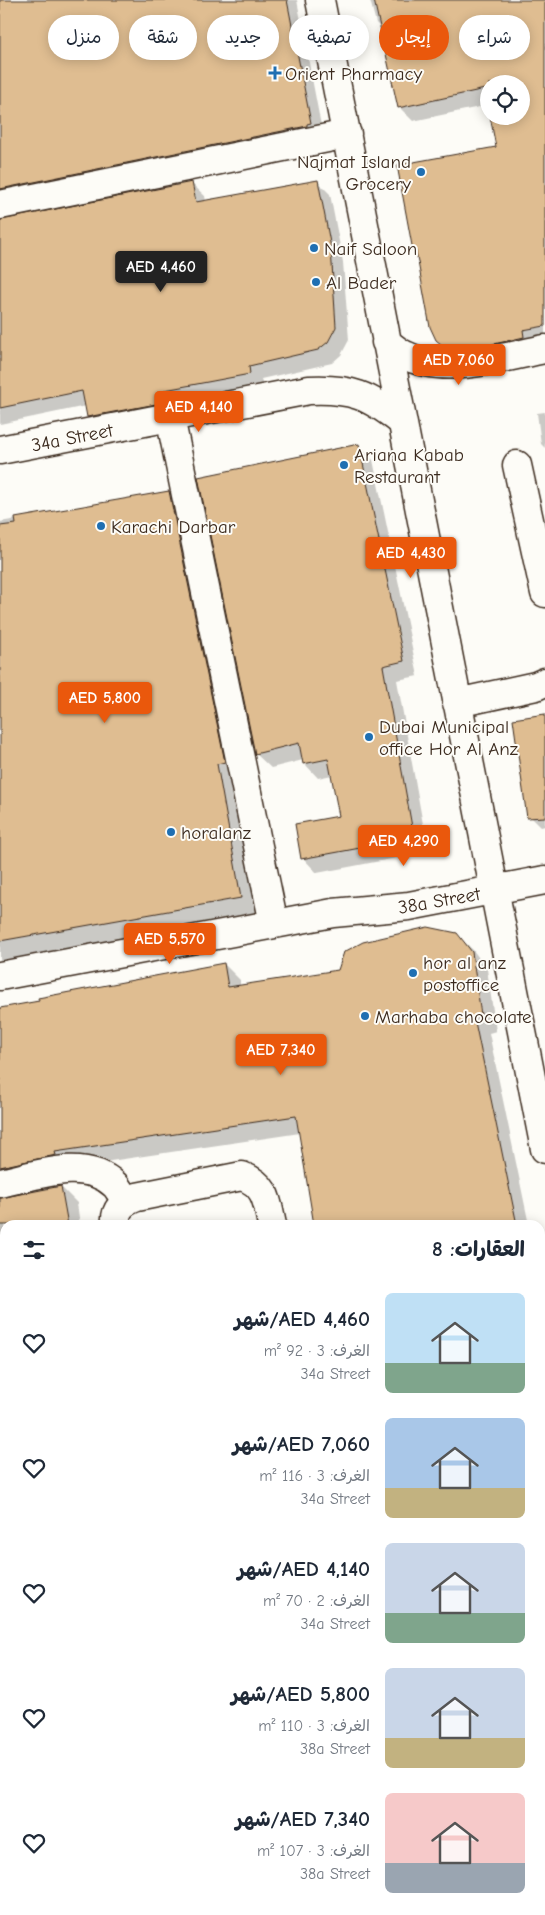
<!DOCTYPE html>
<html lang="ar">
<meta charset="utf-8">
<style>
:root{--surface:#fff;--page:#f2f2f3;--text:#1f2937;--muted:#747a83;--accent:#ea580c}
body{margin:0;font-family:"Comic Neue","Playpen Sans Arabic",sans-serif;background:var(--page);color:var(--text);direction:rtl;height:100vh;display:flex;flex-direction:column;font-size:19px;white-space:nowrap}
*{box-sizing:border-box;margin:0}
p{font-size:16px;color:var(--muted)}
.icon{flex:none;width:28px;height:28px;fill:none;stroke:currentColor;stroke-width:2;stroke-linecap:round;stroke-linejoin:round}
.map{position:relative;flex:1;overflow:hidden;direction:ltr}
.sheet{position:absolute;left:0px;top:1220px;width:545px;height:695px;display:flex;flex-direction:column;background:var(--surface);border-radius:15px 15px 0 0;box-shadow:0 2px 12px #0003;direction:rtl}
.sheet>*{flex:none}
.hud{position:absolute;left:15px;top:15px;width:515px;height:45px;direction:rtl;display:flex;gap:10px}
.controls{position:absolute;left:480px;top:75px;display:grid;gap:10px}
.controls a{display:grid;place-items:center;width:50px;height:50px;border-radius:50%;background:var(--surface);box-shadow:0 2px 12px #0003;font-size:25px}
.price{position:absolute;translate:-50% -42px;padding:0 11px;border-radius:5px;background:var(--accent);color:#fff;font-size:16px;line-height:32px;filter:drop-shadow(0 1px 2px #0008)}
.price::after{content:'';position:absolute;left:50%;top:30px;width:15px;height:11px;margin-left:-8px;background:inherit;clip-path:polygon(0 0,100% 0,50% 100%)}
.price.on{background:#222;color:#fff}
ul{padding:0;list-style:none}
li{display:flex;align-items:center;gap:15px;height:125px;padding:0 20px}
li span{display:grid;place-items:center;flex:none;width:140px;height:100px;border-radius:8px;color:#555}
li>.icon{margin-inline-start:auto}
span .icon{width:60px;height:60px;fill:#fffc;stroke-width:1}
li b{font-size:21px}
h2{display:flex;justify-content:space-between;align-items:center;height:60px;padding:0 20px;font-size:21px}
.tag{padding:0 18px;border-radius:22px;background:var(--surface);box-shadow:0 2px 12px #0003;font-size:18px;line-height:45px}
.tag.on{background:var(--accent);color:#fff}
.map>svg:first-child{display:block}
.shadow{fill:#0003}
.building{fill:#dfbd91;stroke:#3b2a1e}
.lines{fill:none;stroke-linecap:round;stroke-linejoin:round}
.minor-casing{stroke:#3b2a1e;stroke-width:31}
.minor{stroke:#fdfcf7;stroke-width:28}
.poi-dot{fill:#1f6fb2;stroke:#fdfcf7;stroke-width:2}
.labels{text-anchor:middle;stroke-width:4;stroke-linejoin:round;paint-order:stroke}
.poi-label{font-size:19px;fill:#3b2a1e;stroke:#fdfcf7;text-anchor:start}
.street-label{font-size:19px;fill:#3b2a1e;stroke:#fdfcf7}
</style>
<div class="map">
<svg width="545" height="1915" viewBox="0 0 545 1915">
<rect width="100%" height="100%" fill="#fdfcf7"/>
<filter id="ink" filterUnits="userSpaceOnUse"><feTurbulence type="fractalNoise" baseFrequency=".02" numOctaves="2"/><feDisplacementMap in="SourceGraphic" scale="10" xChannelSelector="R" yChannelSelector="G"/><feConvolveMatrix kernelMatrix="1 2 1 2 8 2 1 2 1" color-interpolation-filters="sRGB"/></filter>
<g filter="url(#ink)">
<path class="shadow" d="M6 0H297L323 136 0 210V1Z
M370 0H545V342L452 353 437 339 418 254 415 251 521 116V84H489V105L413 121 399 107 382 29 376 23Z
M317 181 330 194 343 262 349 340 341 355 332 363 261 379 263 387 101 430 88 417 86 406 0 424V221L191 183 205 196 206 202Z
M545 412V448L541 444 537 413Z
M358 445 373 460 418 676 397 680 428 852 317 873 303 858 340 817 332 775 318 778 304 763 303 760 271 768 256 754Z
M169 493 185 509 257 914 0 960V522Z
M545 716V826L541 827 528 814Z
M456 934 473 950 487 969 496 1031 489 1033 529 1225H316L300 1133 70 1167 0 1195V1199L61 1187 77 1203 80 1225H5V1453L0 1454V1009L224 964 240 980V986L339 971Z
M540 1276 544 1293 543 1313 540 1317Z
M545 1659V1871L540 1872V1660Z
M5 1749V1910H314L284 1915H0V1750Z"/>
<path class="building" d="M0 0H287L311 123 307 124V126L0 189Z
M374 0H545V326L523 330 524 337 490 345 455 349H447L436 340 430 327 416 251H413L397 165 496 147 490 116H521V84H489V109L485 89 398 108Z
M318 180 331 248 336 327 328 342 318 350 249 366 250 374 165 390 167 402 87 417 82 391 0 408V220L192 182 196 202Z
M359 444 404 661 383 666 414 838 301 859 295 824 339 816 328 759 303 764 299 743 255 754 198 477Z
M169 491 225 762 217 764 241 898 0 941V526L16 524 15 518Z
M545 714V817L527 818 513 719Z
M428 927 457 933 472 952 481 1015 474 1017 517 1225H314L296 1116 55 1152 56 1155 0 1167V1008L39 1001 38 998 224 963 228 987 338 970 344 952 363 942Z
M61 1186 68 1225H0V1198Z"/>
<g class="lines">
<g class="minor-casing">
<path id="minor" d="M320 0 545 1149
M0 205 347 134
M386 342C392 346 398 352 405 355 445 376 503 357 545 349
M170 417 274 924
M0 450 309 390C350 388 369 395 402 422
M517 465 545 593
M457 703 536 686 545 682
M0 976 333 913 409 906 545 880
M0 1183C35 1176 85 1156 115 1185 119 1189 122 1196 126 1201
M116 1225C114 1209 123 1202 137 1197L242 1176C267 1185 267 1202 272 1225
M540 1360 545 1358
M540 1381 545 1380
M0 1474H5
M540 1893 545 1891
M426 1915 456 1910"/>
</g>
<use href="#minor" class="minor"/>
</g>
</g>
<g class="poi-dot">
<path d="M272.5 65.5h5v5h5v5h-5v5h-5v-5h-5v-5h5z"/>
<circle cx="421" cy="172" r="5"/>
<circle cx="314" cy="248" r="5"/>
<circle cx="316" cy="282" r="5"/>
<circle cx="344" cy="465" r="5"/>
<circle cx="101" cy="526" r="5"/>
<circle cx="369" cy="737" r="5"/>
<circle cx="171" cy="832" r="5"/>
<circle cx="413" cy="973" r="5"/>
<circle cx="365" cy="1016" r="5"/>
</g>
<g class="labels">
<g class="poi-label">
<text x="285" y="80">Orient Pharmacy</text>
<text x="411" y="168" text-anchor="end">Najmat Island<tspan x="411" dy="22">Grocery</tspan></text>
<text x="324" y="255">Naif Saloon</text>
<text x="326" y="289">Al Bader</text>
<text x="354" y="461">Ariana Kabab<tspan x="354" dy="22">Restaurant</tspan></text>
<text x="111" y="533">Karachi Darbar</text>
<text x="379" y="733">Dubai Municipal<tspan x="379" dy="22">office Hor Al Anz</tspan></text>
<text x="181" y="839">horalanz</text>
<text x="423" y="969">hor al anz<tspan x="423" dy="22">postoffice</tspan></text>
<text x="375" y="1023">Marhaba chocolate</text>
</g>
<g class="street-label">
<text transform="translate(72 437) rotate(-11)" y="7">34a Street</text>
<text transform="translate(439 900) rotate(-10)" y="7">38a Street</text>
</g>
</g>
</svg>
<div class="controls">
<a><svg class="icon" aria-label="locate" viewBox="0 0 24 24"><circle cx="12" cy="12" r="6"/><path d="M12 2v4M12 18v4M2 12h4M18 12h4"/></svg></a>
</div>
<b class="price on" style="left:161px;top:293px">AED 4,460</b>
<b class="price" style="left:459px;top:386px">AED 7,060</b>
<b class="price" style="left:199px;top:433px">AED 4,140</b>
<b class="price" style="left:411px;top:579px">AED 4,430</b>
<b class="price" style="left:105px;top:724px">AED 5,800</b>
<b class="price" style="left:404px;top:867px">AED 4,290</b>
<b class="price" style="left:170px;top:965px">AED 5,570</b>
<b class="price" style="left:281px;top:1076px">AED 7,340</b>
<div class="hud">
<a class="tag">شراء</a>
<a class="tag on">إيجار</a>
<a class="tag">تصفية</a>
<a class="tag">جديد</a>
<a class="tag">شقة</a>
<a class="tag">منزل</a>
</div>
<section class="sheet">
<h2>العقارات: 8<svg class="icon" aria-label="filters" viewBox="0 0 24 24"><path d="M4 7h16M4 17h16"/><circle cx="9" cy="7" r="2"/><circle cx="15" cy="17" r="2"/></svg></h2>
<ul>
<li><span style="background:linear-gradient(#bfe0f5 70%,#7fa58c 0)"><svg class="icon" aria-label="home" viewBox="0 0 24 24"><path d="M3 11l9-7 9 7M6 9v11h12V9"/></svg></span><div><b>AED 4,460/شهر</b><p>الغرف: 3 · 92 m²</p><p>34a Street</p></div><svg class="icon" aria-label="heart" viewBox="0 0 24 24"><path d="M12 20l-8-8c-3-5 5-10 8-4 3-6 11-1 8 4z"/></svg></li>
<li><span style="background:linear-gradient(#a9c7e8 70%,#c2b280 0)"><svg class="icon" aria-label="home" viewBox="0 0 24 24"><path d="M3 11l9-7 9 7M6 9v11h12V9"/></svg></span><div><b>AED 7,060/شهر</b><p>الغرف: 3 · 116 m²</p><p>34a Street</p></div><svg class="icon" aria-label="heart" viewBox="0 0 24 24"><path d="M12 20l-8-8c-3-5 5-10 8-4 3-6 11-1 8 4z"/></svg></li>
<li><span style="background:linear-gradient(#c9d6e8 70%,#7fa58c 0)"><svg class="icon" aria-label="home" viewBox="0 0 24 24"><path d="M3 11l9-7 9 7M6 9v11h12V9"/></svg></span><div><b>AED 4,140/شهر</b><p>الغرف: 2 · 70 m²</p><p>34a Street</p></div><svg class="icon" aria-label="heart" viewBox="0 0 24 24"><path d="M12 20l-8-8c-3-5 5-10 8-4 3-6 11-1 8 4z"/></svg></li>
<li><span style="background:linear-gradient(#c9d6e8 70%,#c2b280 0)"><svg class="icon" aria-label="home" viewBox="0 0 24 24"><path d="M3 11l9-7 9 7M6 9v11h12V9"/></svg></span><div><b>AED 5,800/شهر</b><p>الغرف: 3 · 110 m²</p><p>38a Street</p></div><svg class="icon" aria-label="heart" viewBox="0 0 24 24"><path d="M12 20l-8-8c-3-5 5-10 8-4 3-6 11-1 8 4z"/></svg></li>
<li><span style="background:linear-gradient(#f6c9c9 70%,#9aa5b1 0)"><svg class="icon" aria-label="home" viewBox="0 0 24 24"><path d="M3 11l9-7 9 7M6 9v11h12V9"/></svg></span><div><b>AED 7,340/شهر</b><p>الغرف: 3 · 107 m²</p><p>38a Street</p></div><svg class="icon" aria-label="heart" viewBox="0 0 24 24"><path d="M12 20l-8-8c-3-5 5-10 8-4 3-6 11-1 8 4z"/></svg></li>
</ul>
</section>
</div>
